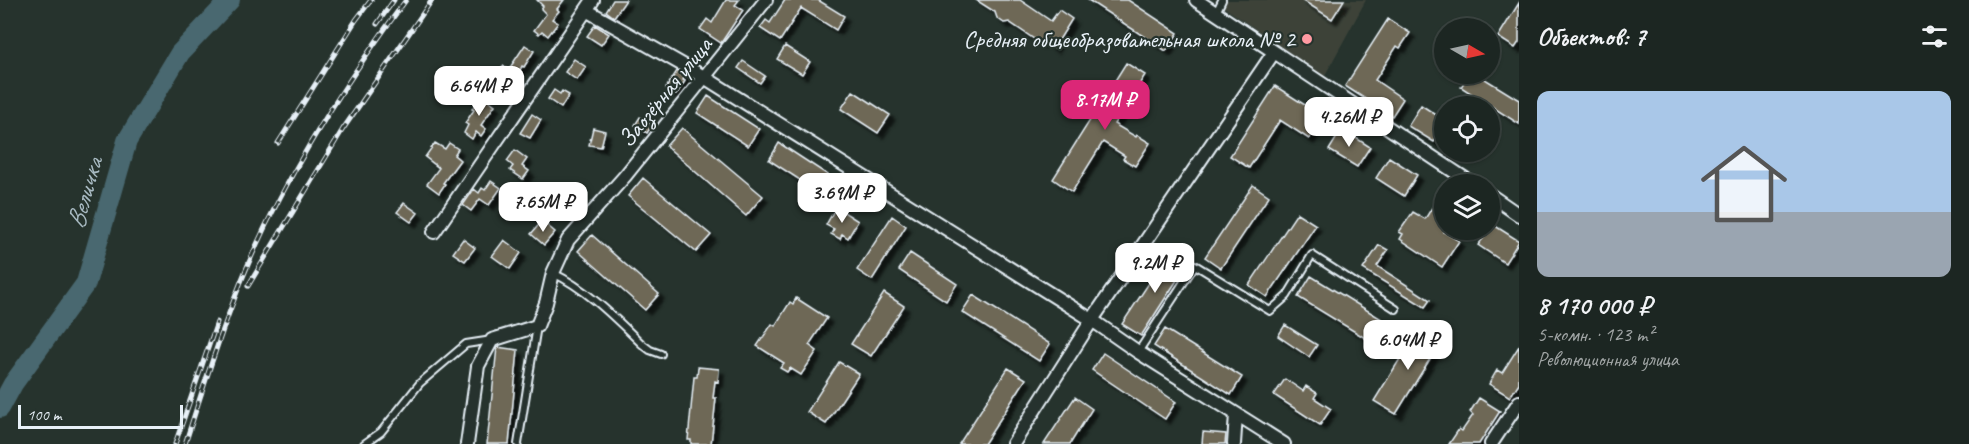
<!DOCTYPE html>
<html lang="ru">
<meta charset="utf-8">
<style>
:root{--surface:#1c2622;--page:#29322f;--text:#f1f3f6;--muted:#a0a5a5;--line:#3a4340;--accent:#db2777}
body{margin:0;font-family:Caveat,sans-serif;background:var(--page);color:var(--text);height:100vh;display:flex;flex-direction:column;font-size:22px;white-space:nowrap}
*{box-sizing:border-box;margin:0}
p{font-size:20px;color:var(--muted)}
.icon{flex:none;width:33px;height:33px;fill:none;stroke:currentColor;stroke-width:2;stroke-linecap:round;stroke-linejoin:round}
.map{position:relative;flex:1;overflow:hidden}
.panel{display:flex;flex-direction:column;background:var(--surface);width:450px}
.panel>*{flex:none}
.needle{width:39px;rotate:99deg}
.fabs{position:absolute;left:1434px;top:18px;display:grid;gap:12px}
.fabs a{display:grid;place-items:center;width:66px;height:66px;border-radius:50%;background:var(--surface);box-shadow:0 2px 4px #0004,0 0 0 2px var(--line);font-size:30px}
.scale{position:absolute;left:18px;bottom:15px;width:165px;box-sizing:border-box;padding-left:6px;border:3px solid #e8f1f8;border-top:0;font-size:16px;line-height:21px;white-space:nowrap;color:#e8f1f8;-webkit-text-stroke:4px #26332d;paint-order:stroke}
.price{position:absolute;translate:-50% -51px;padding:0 14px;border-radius:12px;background:#fff;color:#222;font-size:20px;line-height:39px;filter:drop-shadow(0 2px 3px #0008)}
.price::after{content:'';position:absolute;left:50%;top:36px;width:18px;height:14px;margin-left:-9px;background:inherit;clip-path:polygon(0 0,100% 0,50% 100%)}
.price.current{background:var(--accent);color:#fff}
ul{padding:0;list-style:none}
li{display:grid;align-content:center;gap:12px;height:318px;padding:0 18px}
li+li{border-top:2px solid var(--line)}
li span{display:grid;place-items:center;height:186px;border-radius:12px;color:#555}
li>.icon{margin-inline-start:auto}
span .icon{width:108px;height:108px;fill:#fffc;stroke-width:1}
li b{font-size:26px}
h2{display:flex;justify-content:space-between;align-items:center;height:72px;padding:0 18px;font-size:26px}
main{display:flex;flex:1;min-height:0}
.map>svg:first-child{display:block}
.built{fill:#3c4339}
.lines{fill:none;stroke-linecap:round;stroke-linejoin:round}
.stream{stroke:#899fa6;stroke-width:3}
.river{stroke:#496870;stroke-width:20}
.building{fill:#6e6856;stroke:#e8f1f8;stroke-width:1.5;filter:url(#shadow)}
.lane-casing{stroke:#e8f1f8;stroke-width:10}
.street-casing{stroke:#e8f1f8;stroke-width:16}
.lane{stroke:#26332d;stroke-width:6}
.street{stroke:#26332d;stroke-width:12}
.rail-casing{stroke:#e8f1f8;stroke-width:5}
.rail{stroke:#26332d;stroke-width:3;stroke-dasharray:9;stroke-linecap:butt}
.poi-dot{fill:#ff9aa2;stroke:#26332d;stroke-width:2}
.labels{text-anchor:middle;stroke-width:4.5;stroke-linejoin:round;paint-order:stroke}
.poi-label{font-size:24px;fill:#e8f1f8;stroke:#26332d;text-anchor:end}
.street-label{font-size:24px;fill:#e8f1f8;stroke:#26332d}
.water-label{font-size:26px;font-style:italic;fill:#a8bac2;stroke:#26332d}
</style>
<main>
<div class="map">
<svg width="1519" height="444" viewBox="0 0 1519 444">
<defs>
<filter id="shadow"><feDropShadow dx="5" dy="5" stdDeviation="1.5" flood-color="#0009"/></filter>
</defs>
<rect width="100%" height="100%" fill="#26332d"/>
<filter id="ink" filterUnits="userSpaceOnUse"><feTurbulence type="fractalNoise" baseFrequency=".0167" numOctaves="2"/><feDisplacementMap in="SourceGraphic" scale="12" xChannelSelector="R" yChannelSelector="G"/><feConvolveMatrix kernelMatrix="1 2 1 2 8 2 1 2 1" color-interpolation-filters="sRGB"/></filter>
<g filter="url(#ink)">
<path class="built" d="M1216 0H1366L1324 77 1215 1Z"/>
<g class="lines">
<path class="stream" d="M0 397 5 400"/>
<path class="river" d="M0 408 13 384 86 283 127 141 180 53 230 0"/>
</g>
<path class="building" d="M537 0H564L557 9 559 11 552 19 558 23 548 36 542 31 539 34 534 30 546 14 541 9 543 6Z
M613 0H626L614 17 606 11Z
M726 0H739L735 5 743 10 721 43 700 29 707 19 712 23Z
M785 0H818L844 16 836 30 801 8 780 41 760 28 766 20 770 23Z
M976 0H1020L1051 21 1059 10 1072 19 1054 48 1042 40 1040 43 1009 22 1004 23 997 18 995 12Z
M1088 0H1128L1178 33 1166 51Z
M1302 0H1344L1332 19Z
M1519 3V42L1515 48 1498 37Z
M1388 19 1410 33 1400 48 1397 46 1375 80 1403 99 1392 116 1345 86Z
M595 25 609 34 601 45 587 36Z
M525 45 534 51 524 67 522 66 513 84 498 76 503 66 509 69Z
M785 46 810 62 802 74 777 59Z
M574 59 586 67 577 80 565 72Z
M743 61 765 76 760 83 738 68Z
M1126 63 1145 75 1114 124 1136 137 1137 135 1150 143 1135 166 1123 159 1125 156 1103 142 1072 192 1053 179Z
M677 71 685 76 683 80 685 81 676 95 666 88Z
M1469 74H1477L1519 100V124L1461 87Z
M1275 86 1324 117 1309 139 1280 120 1249 168 1230 156Z
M554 90 560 94 562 91 569 95 561 108 548 99Z
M853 91 890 115 878 133 841 109Z
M481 95 495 105 481 125 486 129 481 136 476 132 472 139 464 133 468 125 465 123 474 110 472 109Z
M708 96 759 129 748 146 697 113Z
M1421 105 1444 120V125L1434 142 1408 126Z
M532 114 541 120 530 138 520 133Z
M640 117 652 125 647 133 635 125Z
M593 128 605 131 601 147 589 145Z
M682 128 763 196 746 216 666 146Z
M1342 129 1370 147 1357 167 1329 150Z
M435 143 445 149 449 143 458 149 454 155 460 160 443 183 445 184 439 193 427 184 439 168 425 157Z
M779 143 828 175 817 191 769 160Z
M515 150 527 159 522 166 529 171 523 179 510 170 513 166 507 161Z
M1389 157 1417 175 1404 196 1376 178Z
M643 178 711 235 696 252 628 196Z
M491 181 501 188 489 205 480 199 471 211 463 205 474 189 479 193 482 188 485 190Z
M1253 185 1269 196 1221 268 1205 257Z
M562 189 579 203 566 217 553 206 559 199 556 196Z
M1438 198 1444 202V232L1459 241 1442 267 1400 239 1403 234 1399 232 1413 212 1425 219Z
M404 203 418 213 411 222 397 212Z
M836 207 858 221 848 238 842 234 840 239 831 234 834 229 826 225Z
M1297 213 1316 225 1267 297 1249 285Z
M892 216 906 226 872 280 857 270Z
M542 221 555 232 544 245 531 234Z
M1492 224 1519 241 1505 263 1478 245 1490 230Z
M592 235 659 294 645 310 578 251Z
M463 239 475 248 465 261 453 253Z
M504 240 521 253 510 269 492 256Z
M1379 245 1388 250 1377 266 1430 300 1425 307 1363 269Z
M1170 251 1188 263 1141 336 1122 324Z
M910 253 957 284 946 301 899 270Z
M1311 276 1388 323 1375 344 1298 297Z
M884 293 904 306 871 356 851 344Z
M973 295 1050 344 1039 361 962 312Z
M796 298 827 318 809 345 817 351 801 375 790 368 787 372 780 368 784 363 757 346 772 324 775 326 790 302 793 304Z
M1285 325 1317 345 1309 357 1278 336Z
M1419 328 1441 341 1396 414 1374 401Z
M1165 329 1242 377 1231 395 1154 346Z
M1519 346V383L1510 397 1489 384 1497 370 1502 373Z
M497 347 518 350 509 444H487Z
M1103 353 1176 402 1165 419 1092 370Z
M839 362 859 374 826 424 807 412Z
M698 367 719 369 718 382 715 381 713 398H716L711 444H691V440H688L694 377H697Z
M1008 368 1026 379 984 444H959Z
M1285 379 1303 391 1306 386 1317 393 1314 398 1331 409 1320 425 1274 395Z
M1075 397 1092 409 1070 444H1044Z
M1479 398 1500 411 1479 444H1449L1459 429 1462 431 1473 415 1470 412Z
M1203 432 1226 434 1225 444H1202Z"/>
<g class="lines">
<g class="lane-casing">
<path id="lane" d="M1216 13 1222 0
M553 273C587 289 615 318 642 344L650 350 661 354
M1138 352 1195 265 1270 311 1287 296 1312 255 1396 309
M364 444 381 432 420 383 466 344 492 340
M518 444 537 326"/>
</g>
<g class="street-casing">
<path id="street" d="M1196 0 1473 184
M586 10 704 77 1092 320 1138 352 1284 444
M1490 195 1519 215
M434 232 593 0
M467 444 478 366 492 340 537 326 546 303 553 273 568 240 625 176 766 0
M1013 444 1092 320 1274 52
M1234 444 1236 414
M1491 444 1519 402"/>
</g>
<use href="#lane" class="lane"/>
<use href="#street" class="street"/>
<g class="rail-casing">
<path id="rail" d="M377 24 394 0
M278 143 356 20 371 0
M248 286 343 129 432 0
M175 444 217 322
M185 444C209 370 232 295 266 225 305 146 353 71 406 0"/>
</g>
<use href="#rail" class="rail"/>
</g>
</g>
<circle class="poi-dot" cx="1307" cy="39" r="6"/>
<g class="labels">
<g class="poi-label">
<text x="1295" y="47">Средняя общеобразовательная школа № 2</text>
</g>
<g class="street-label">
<text transform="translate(665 92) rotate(-51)" y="8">Заозёрная улица</text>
</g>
<g class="water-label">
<text transform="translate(84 193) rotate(-74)" y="9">Величка</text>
</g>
</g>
</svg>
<div class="fabs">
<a><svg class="needle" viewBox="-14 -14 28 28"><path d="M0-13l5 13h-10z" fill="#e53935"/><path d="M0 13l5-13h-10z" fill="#a0a5a5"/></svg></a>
<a><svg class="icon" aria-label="locate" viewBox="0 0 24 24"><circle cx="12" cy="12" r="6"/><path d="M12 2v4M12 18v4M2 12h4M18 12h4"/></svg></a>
<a><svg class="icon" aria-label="layers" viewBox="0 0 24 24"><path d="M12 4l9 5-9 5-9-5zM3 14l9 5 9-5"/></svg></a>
</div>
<div class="scale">100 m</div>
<b class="price" style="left:479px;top:117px">6.64M ₽</b>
<b class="price current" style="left:1105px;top:131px">8.17M ₽</b>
<b class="price" style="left:1349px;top:148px">4.26M ₽</b>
<b class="price" style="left:842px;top:224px">3.69M ₽</b>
<b class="price" style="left:543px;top:233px">7.65M ₽</b>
<b class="price" style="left:1155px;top:294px">9.2M ₽</b>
<b class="price" style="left:1408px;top:371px">6.04M ₽</b>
</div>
<section class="panel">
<h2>Объектов: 7<svg class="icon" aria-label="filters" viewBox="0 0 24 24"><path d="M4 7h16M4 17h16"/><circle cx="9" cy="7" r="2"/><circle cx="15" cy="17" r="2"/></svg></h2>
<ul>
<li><span style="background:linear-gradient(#a9c7e8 65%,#9aa5b1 0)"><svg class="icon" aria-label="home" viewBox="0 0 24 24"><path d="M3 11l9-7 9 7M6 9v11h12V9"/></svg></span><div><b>8 170 000 ₽</b><p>5-комн. · 123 m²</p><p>Революционная улица</p></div></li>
</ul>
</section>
</main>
